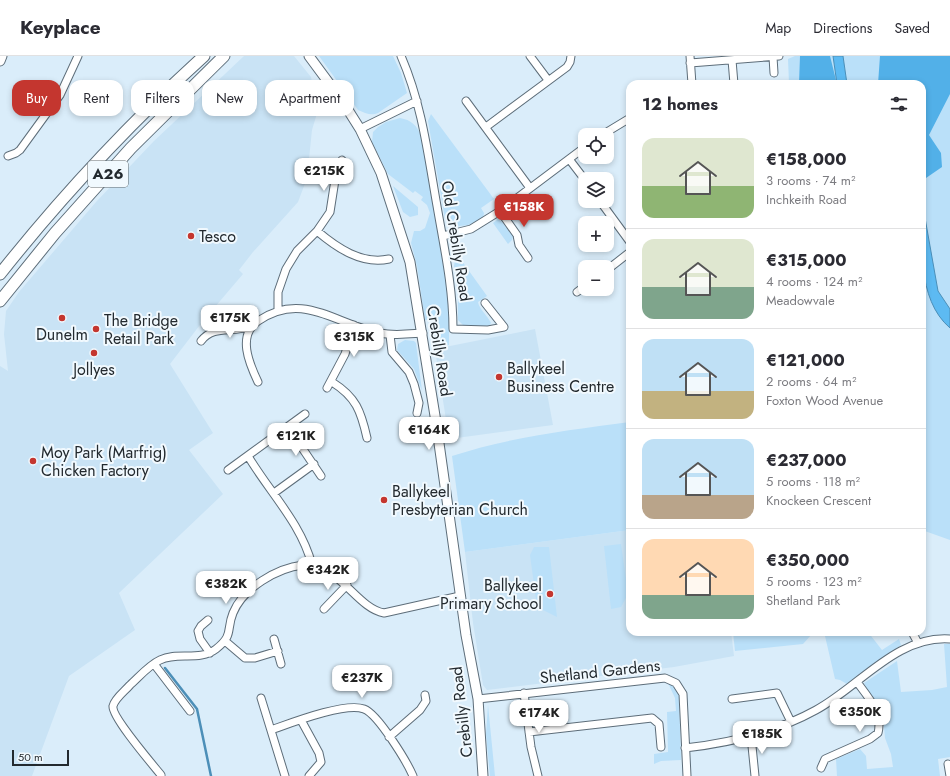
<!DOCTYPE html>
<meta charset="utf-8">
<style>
:root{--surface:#fff;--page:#f7f7f7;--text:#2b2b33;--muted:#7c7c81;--line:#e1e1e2;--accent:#c4362f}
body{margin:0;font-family:Jost,sans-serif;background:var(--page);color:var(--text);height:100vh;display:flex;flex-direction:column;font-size:15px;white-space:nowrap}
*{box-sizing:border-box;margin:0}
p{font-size:13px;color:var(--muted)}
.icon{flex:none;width:22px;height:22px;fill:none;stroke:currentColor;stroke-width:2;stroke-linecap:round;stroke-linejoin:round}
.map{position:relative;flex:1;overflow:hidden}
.side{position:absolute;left:626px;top:24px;width:300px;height:556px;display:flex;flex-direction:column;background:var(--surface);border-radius:12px;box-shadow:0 2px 6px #0003}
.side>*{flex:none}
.banner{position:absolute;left:12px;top:24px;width:380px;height:36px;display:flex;gap:8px}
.buttons{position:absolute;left:578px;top:72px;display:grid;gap:8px}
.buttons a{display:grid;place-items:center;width:36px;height:36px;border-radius:8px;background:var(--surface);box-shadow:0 2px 6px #0003;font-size:20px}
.scale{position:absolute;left:12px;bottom:10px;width:57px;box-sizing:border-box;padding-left:4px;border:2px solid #232a2f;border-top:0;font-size:11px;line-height:14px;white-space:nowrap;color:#232a2f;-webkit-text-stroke:3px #f1f9fe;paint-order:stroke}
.price{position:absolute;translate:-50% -34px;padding:0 9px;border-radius:8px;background:#fff;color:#222;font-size:13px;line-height:26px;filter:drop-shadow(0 1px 2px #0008)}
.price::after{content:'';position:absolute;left:50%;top:24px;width:12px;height:9px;margin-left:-6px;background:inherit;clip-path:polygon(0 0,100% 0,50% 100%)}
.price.on{background:var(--accent);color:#fff}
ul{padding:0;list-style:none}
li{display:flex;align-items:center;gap:12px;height:100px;padding:0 16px}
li+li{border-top:1px solid var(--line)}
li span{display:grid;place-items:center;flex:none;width:112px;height:80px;border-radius:12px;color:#555}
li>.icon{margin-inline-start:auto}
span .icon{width:48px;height:48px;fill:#fffc;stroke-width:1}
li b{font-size:17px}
h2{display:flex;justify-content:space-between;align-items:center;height:48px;padding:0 16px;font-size:17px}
.chip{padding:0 14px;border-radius:12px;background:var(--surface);box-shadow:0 2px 6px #0003;font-size:14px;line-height:36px}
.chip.on{background:var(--accent);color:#fff}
header{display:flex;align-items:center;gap:24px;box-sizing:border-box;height:56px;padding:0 20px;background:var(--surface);border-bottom:1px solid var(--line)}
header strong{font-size:19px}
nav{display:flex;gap:22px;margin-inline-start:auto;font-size:14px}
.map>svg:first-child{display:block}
.built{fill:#c9e3f5}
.green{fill:#bae0f9}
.forest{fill:#52b0e8}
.water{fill:#5dbaf2;stroke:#4c8fb8}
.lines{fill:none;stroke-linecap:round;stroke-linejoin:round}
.stream{stroke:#4c8fb8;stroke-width:2.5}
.minor-casing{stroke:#5d6d79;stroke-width:9}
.tertiary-casing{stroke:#5d6d79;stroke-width:11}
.primary-casing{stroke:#5d6d79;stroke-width:13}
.minor{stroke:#fff;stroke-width:7}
.tertiary{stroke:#fff;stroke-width:9}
.primary{stroke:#fff;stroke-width:11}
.poi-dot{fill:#c4362f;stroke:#f1f9fe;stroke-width:1.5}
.labels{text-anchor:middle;stroke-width:4;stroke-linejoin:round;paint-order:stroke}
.shield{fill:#f1f9fe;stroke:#61686d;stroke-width:1}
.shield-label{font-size:15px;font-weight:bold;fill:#232a2f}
.poi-label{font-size:16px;fill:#232a2f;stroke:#f1f9fe;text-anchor:start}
.street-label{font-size:16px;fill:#232a2f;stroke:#f1f9fe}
</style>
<header>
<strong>Keyplace</strong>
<nav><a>Map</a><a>Directions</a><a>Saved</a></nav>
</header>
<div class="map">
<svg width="950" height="720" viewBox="0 0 950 720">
<rect width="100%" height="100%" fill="#daedfa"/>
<path class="built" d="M244 0H294L311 21 318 54 312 74 307 122 298 146 253 196 239 214 243 218 203 265 170 308 213 377 189 394 223 438 119 537 135 574 69 620 32 720H0V310L8 315 4 278 6 255 19 236 96 146 154 85Z
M535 273 553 369 449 383 435 293Z
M630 474V576H731L734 600 674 611 487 634 483 629 473 567 465 496Z"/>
<path class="green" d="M319 0H393L401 17 407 37 378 57C371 60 365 57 358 54Z
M795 0H950V484L922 474V28H786L789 27 788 3Z
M431 58 494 143 481 152 484 157 483 162 468 169 451 171 445 163 428 65Z
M400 62C411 64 417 69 421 80L446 217 449 247V289L435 292 431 264H425L417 210 411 187 414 175H420L425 172 430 157 427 149 421 144 423 141 415 135 413 137 388 118 372 86 373 76 378 71 386 66Z
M393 130 418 151V159L410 161 403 156Z
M498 163 502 166 513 180 512 184 508 188 493 167Z
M459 201 487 240 478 246C479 253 488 260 491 267L489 270H464L458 264V236L454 210 455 204Z
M405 284 414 285 416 287 422 335 414 313 397 294 398 288Z
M630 366V474L465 496 452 400C510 381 570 374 630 366Z
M621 488 628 538 621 551 611 553 604 490Z
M534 491H549L557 561 537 551 530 499Z
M733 576H812V578L803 588 735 595Z
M833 576H868L882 594 899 583 901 589 847 628 840 624 835 623 825 580Z
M944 588H950V701L938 703 940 720H837L836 703 860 693 866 700 867 713 893 711 891 698 885 682 882 650 874 646 864 627 897 605 901 636 932 634 947 631Z
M668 627 672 629 679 638 681 704 661 705 654 708V698L668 696 667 656 676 655 675 642Z
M488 649 495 720H490L486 678Z"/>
<path class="forest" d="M800 0H830L837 28H799Z
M880 0H950V38L929 79 941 97 942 111 926 122 922 117V28H878Z"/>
<path class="water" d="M833 0H843L847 28H837Z
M922 145 938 235 950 253V272C916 243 922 185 922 145Z"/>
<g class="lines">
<path class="stream" d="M165 612 197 653 211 720"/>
<g class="minor-casing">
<path id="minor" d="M401 0C422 48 428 99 437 150 444 191 453 231 453 273L488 274 504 271 485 247
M530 0 548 24
M690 0 692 28
M773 1 774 17
M732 4 734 28
M690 7 779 0
M45 36 58 41
M466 45 530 132
M486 71 567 11 570 6 571 0
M360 73 417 45
M602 79 630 62
M8 100 16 97 20 94 60 39 78 0
M569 103 585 124
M600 145 630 186
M500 155 517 179 519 189 528 202
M317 175C337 192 362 209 389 203
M443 180 471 173 500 155 585 91
M607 214 630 196
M577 236 585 230
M278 254V236L286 213 297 195 317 175 330 156 335 124 342 104
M390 279 392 296 409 316 414 328 419 347 417 357
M201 285C214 268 233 278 250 270
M258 326C249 307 237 279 258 265 303 234 336 269 380 277 394 280 408 278 423 277
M332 326C356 341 361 355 367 382
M327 332 345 298 354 269
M288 371 321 420
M248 400C270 437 301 467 312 509
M228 414 305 358
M274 437 314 408
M324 553 347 529
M208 564 201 570 198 575 200 583 210 597
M912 576 918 587
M274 583 281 608
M225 585 245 602H255L278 595
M154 608 190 655
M524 637 531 691 538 720
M261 642 285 720
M478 643 665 622 676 627 683 638 687 720
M732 643 777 637 791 666
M301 664 319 697 321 706 309 720
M271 674C291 667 345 646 364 653 378 658 407 706 413 720
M529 676 652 662 659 668 661 691
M751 680 755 720
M389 681 420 654 426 645 425 639
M685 692C730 687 776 676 816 654 859 631 897 579 950 583
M948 708 950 720
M821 712 825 703 870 683 878 677C883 657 868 641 857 626
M161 719C153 709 111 660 113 650 115 642 125 635 130 629 139 621 149 609 160 604 178 595 199 606 216 593 234 579 226 574 233 557 243 532 277 512 303 509 338 506 356 552 384 557L460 540"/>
</g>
<g class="tertiary-casing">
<path id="tertiary" d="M309 0 343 46 360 73 381 117 410 206 436 366 466 579 478 643 483 720
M0 5 2 0"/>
</g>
<g class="primary-casing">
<path id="primary" d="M0 218C62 140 130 67 204 0
M0 245 55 177 131 92 224 0"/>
</g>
<use href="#minor" class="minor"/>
<use href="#tertiary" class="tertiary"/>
<use href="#primary" class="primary"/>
</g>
<g class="poi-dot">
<circle cx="191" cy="180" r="4"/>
<circle cx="62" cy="262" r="4"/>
<circle cx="96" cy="273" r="4"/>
<circle cx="94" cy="297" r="4"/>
<circle cx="499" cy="321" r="4"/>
<circle cx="33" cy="405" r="4"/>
<circle cx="384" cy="444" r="4"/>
<circle cx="550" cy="538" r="4"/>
</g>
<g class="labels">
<rect class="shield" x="88" y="105" width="40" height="26" rx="3"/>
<g class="shield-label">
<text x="108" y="123">A26</text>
</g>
<g class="poi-label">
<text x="199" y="186">Tesco</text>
<text x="104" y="270">The Bridge<tspan x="104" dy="18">Retail Park</tspan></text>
<text x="62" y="284" text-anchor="middle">Dunelm</text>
<text x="507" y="318">Ballykeel<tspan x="507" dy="18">Business Centre</tspan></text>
<text x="94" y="319" text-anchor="middle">Jollyes</text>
<text x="41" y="402">Moy Park (Marfrig)<tspan x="41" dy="18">Chicken Factory</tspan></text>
<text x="392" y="441">Ballykeel<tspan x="392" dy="18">Presbyterian Church</tspan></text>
<text x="542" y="535" text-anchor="end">Ballykeel<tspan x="542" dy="18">Primary School</tspan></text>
</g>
<g class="street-label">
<text transform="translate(457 185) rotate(81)" y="6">Old Crebilly Road</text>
<text transform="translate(440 295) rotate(81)" y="6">Crebilly Road</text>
<text transform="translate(600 615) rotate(-6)" y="6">Shetland Gardens</text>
<text transform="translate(461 656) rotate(-97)" y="6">Crebilly Road</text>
</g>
</g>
</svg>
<div class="buttons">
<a><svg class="icon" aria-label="locate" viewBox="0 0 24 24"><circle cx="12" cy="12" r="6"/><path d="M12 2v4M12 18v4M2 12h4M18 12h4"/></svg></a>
<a><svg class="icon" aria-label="layers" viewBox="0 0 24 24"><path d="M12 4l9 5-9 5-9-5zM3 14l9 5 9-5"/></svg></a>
<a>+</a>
<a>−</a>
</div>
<div class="scale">50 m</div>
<b class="price" style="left:324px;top:136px">€215K</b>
<b class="price on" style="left:524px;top:172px">€158K</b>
<b class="price" style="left:230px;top:283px">€175K</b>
<b class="price" style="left:354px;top:302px">€315K</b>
<b class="price" style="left:429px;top:395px">€164K</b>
<b class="price" style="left:296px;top:401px">€121K</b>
<b class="price" style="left:328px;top:535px">€342K</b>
<b class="price" style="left:226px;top:549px">€382K</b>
<b class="price" style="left:362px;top:643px">€237K</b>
<b class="price" style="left:860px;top:677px">€350K</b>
<b class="price" style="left:539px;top:678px">€174K</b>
<b class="price" style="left:762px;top:699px">€185K</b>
<div class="banner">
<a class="chip on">Buy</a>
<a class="chip">Rent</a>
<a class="chip">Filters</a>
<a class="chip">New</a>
<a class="chip">Apartment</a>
</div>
<section class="side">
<h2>12 homes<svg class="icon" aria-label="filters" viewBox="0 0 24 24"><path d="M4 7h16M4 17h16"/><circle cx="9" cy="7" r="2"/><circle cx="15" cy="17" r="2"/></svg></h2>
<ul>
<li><span style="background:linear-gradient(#dfe7d0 60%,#8fb573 0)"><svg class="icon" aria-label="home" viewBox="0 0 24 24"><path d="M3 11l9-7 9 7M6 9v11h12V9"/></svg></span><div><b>€158,000</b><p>3 rooms · 74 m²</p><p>Inchkeith Road</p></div></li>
<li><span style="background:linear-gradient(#dfe7d0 60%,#7fa58c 0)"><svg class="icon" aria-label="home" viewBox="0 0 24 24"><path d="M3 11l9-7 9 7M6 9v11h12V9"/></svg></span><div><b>€315,000</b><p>4 rooms · 124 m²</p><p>Meadowvale</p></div></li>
<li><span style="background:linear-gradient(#bfe0f5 65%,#c2b280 0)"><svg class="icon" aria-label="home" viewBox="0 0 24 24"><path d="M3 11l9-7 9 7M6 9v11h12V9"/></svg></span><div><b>€121,000</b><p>2 rooms · 64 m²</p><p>Foxton Wood Avenue</p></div></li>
<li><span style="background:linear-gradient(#bfe0f5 70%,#b9a48a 0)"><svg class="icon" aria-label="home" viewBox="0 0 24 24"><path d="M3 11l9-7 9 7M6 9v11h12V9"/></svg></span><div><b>€237,000</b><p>5 rooms · 118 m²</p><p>Knockeen Crescent</p></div></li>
<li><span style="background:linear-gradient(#ffd9b3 70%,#7fa58c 0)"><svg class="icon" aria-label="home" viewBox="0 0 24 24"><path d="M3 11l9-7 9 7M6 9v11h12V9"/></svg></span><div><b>€350,000</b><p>5 rooms · 123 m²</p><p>Shetland Park</p></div></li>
</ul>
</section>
</div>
